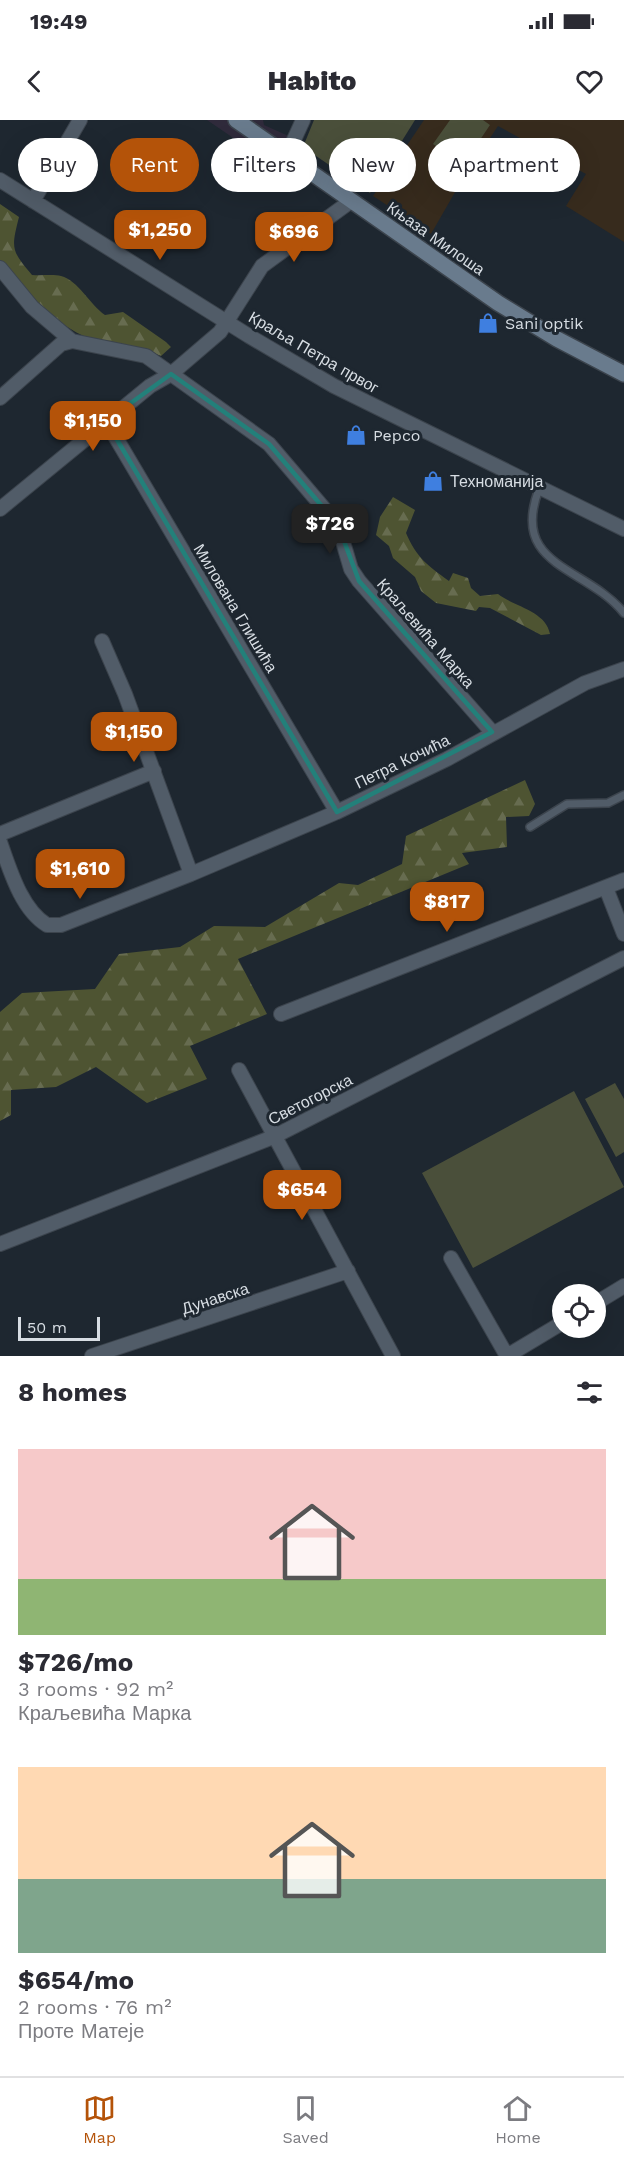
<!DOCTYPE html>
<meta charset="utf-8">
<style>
:root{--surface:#fff;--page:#f2f2f3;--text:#2b2b33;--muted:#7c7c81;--line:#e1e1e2;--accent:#b45309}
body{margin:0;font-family:"Work Sans",sans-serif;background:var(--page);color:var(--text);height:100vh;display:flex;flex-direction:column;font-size:22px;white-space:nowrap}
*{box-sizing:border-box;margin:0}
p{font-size:20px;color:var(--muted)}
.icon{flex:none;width:33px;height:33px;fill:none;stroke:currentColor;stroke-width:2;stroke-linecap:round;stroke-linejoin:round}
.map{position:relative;height:1236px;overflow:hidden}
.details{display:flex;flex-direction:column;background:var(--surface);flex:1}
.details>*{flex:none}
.banner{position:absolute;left:18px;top:18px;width:588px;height:54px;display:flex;gap:12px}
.fabs{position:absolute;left:552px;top:1164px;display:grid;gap:12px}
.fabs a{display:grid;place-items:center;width:54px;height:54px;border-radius:50%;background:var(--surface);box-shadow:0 6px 24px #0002;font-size:30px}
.scale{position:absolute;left:18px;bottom:15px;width:82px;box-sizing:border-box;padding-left:6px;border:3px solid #d7dde3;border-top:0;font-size:16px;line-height:21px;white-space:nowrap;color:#d7dde3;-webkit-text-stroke:4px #1e2730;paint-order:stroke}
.price{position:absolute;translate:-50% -51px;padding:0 14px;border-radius:12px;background:var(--accent);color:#fff;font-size:20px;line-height:39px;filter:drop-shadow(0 2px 3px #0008)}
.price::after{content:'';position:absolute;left:50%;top:36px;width:18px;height:14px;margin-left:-9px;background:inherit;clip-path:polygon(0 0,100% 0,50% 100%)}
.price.current{background:#222;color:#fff}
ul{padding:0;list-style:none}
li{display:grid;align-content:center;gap:12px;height:318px;padding:0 18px}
li span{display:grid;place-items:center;height:186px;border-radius:0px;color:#555}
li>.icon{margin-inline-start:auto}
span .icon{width:108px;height:108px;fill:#fffc;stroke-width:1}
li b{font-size:26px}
h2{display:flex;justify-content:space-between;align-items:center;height:72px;padding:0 18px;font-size:26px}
.chip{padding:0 21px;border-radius:27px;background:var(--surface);box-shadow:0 6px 24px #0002;font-size:21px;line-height:54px}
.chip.current{background:var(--accent);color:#fff}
.status{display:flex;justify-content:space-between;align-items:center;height:42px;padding:0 30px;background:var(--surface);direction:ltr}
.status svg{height:16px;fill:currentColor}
header{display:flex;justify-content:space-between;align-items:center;height:78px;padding:0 18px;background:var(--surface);font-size:27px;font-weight:800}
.tabs{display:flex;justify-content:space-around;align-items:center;height:84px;border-top:2px solid var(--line);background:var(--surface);font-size:16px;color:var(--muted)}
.tabs a{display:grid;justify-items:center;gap:3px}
.tabs .current{color:var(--accent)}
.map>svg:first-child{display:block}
.commercial{fill:#2f2a3b}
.education{fill:#372b1d}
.forest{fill:url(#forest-firs)}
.park{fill:#4a4f3a}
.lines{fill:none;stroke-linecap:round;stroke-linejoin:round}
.lane-casing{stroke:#3c444d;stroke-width:10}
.street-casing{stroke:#3c444d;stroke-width:16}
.secondary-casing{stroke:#3c444d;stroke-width:18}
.lane{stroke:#515c68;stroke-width:7}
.street{stroke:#515c68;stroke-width:14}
.secondary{stroke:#697b8d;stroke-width:15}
.marked{fill:none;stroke:#23807a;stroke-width:4.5;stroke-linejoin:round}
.labels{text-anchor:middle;stroke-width:6;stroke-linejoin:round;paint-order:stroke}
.street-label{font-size:16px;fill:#d7dde3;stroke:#1e2730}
.poi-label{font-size:16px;fill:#d7dde3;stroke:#1e2730;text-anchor:start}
</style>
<div class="status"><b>19:49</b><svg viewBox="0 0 49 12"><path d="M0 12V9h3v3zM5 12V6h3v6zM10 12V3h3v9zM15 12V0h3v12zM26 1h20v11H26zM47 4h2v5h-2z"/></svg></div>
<header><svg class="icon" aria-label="back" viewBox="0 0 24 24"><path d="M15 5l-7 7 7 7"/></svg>Habito<svg class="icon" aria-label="heart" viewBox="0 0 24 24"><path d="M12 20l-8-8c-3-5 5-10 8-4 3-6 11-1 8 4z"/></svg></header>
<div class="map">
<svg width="624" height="1236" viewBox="0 0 624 1236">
<defs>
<pattern id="forest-firs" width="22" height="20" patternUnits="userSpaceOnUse" patternTransform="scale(1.5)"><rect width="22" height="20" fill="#4e5432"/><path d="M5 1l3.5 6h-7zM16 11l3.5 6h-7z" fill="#676c50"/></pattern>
</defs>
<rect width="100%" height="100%" fill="#1e2730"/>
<path class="commercial" d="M207 0H263L264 5 293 18 303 27 286 54Z"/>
<path class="education" d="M424 0H624V122L566 86 586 54 498 6 462 60 431 114 373 76Z"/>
<path class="forest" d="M0 84 19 97C11 129 11 130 32 155 41 156 53 154 61 156 78 160 90 185 105 195L123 192 166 222 171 227 161 236C138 225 113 226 89 218 56 206 22 169 0 143Z
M393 377 415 390 406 413C416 437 428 446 449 461L453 453 468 458 471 468 480 476 498 474C515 487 546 491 550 514L541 515 490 488 479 487 476 491 436 483 421 471 415 457 393 438 389 426 376 415 380 397Z
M525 660 535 684 529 696 506 697 507 727 462 733 469 744 238 839 267 894 190 926 207 959 147 983 96 947 56 967 11 970V995L0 1001V892L22 873 95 869 119 834 180 827 214 806 265 807 339 763 358 765 402 744 406 716Z"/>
<path class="park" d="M314 0H415L400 24 389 18 379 33 391 41 370 73 303 27Z
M450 0H483L490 5 463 45 433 24Z
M615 963 624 979V1032L616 1037 585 979Z
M574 971 624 1067 473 1148 422 1053Z"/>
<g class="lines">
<g class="lane-casing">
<path id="lane" d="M539 369C509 447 586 446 624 493
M530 707 567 684 608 683 624 675"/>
</g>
<g class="street-casing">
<path id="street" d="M287 35 303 0
M0 60 249 216 334 266 624 409
M33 81 80 0
M0 148 32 187 72 221
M0 278 61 224 72 221 146 236 269 324 338 405 351 449 359 461 492 612
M106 301 337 692
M0 389 150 266 171 254 220 212 262 146 351 81
M102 521 125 574 191 754
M0 714 154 651
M0 722C10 750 21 789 47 805H61L191 754 337 692 447 639 585 563 624 549
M606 768 624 814
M281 894 624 760
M239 950 393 1236
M0 1124 273 1017 624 838
M451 1138 507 1236 562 1203
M596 1183 624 1166
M92 1236 348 1151"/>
</g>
<g class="secondary-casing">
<path id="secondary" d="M236 0 498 183 557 219 624 254"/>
</g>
<use href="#lane" class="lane"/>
<use href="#street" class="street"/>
<use href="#secondary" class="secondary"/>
</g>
<path class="marked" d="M171 254 269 324 338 405 359 461 492 612 337 692 106 301Z"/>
<defs>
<g id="shop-bare" transform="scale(1.62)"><path d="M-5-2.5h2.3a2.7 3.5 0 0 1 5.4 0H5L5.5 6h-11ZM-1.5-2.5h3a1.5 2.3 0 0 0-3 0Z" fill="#3f7fe0" stroke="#1e2730" stroke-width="2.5" paint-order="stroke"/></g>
</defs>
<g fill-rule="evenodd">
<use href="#shop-bare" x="488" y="203"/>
<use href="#shop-bare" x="356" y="315"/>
<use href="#shop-bare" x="433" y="361"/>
</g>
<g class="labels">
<g class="street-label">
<text transform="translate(436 118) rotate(35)" y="6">Књаза Милоша</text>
<text transform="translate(314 232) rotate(30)" y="6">Краља Петра првог</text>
<text transform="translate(236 488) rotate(59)" y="6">Милована Глишића</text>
<text transform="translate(426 513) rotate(49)" y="6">Краљевића Марка</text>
<text transform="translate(402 641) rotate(-26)" y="6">Петра Кочића</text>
<text transform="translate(310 979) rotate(-27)" y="6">Светогорска</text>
<text transform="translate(215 1178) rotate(-18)" y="6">Дунавска</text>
</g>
<g class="poi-label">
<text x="505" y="209">Sani optik</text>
<text x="373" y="321">Pepco</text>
<text x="450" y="367">Техноманија</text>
</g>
</g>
</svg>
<div class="fabs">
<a><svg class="icon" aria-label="locate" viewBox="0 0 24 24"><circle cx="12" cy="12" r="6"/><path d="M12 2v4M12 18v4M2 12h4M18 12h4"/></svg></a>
</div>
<div class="scale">50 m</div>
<b class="price" style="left:160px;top:141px">$1,250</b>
<b class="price" style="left:294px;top:143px">$696</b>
<b class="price" style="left:93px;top:332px">$1,150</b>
<b class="price current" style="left:330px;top:435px">$726</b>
<b class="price" style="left:134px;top:643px">$1,150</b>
<b class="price" style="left:80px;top:780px">$1,610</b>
<b class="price" style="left:447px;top:813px">$817</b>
<b class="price" style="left:302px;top:1101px">$654</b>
<div class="banner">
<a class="chip">Buy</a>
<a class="chip current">Rent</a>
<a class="chip">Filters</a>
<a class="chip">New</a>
<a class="chip">Apartment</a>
</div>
</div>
<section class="details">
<h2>8 homes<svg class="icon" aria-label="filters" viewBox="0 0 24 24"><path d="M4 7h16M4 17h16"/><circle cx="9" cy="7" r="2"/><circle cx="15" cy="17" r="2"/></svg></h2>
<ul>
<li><span style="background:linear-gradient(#f6c9c9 70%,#8fb573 0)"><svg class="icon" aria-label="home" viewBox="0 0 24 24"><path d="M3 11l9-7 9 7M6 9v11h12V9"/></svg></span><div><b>$726/mo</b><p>3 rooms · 92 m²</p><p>Краљевића Марка</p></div></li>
<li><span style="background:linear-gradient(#ffd9b3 60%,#7fa58c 0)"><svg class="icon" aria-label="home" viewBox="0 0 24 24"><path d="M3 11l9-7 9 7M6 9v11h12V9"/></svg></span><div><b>$654/mo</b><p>2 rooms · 76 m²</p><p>Проте Матеје</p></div></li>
</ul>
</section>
<nav class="tabs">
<a class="current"><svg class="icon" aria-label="map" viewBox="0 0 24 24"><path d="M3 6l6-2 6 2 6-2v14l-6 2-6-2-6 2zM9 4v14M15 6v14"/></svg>Map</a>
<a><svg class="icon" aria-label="saved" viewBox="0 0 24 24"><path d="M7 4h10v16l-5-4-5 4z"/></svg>Saved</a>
<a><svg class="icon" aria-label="home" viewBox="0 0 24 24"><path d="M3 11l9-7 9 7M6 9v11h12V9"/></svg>Home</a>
</nav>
